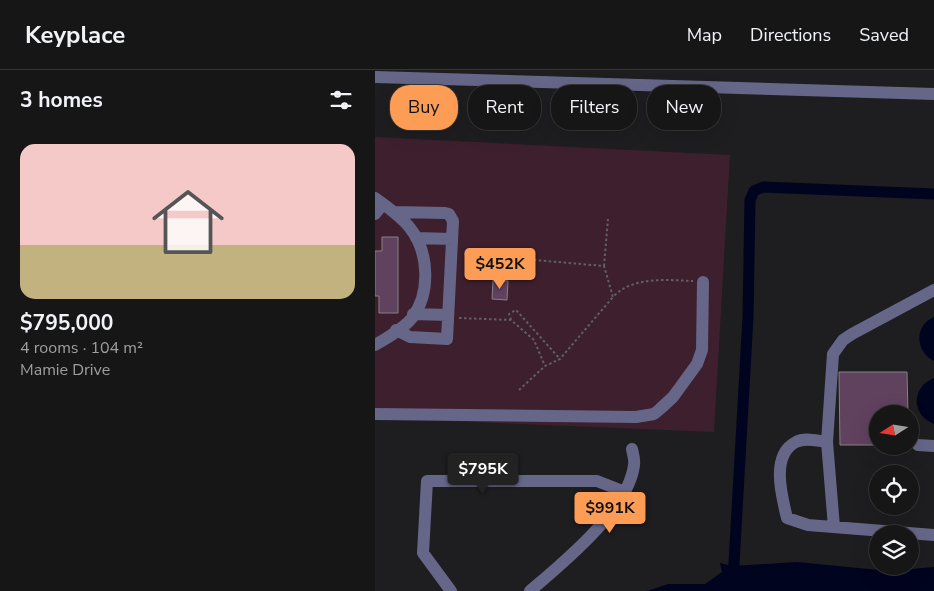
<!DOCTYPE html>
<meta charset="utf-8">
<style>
:root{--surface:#161617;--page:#1f1f20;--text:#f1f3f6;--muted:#9e9fa1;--line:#353536;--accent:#fd9c55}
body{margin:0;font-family:"Nunito Sans",sans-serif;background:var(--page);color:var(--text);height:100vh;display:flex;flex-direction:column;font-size:19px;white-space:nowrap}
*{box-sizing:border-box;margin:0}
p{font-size:16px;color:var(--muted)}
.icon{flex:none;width:28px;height:28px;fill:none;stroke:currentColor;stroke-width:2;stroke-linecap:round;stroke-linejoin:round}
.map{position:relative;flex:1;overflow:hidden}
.details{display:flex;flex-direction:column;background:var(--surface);width:375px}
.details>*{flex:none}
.guide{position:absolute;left:15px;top:15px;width:469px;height:45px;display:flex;gap:10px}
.needle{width:32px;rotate:258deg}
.controls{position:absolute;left:494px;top:335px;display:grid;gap:10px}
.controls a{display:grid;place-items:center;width:50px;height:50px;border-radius:50%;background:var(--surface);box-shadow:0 5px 20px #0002,0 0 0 1px var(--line);font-size:25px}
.price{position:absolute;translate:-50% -42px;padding:0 11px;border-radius:5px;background:var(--accent);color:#111;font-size:16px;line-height:32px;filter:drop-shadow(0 1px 2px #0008)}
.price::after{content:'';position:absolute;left:50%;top:30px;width:15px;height:11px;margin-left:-8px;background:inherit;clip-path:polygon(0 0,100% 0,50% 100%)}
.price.selected{background:#222;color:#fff}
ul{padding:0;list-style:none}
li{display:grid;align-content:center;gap:10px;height:265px;padding:0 20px}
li+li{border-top:1px solid var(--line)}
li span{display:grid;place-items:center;height:155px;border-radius:15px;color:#555}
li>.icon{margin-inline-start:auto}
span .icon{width:90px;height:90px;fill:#fffc;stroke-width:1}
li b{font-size:21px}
h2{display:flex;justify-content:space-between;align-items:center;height:60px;padding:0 20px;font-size:21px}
.tag{padding:0 18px;border-radius:20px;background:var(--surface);box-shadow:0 5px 20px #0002,0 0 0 1px var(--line);font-size:18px;line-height:45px}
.tag.selected{background:var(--accent);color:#111}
header{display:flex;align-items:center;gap:30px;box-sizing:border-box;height:70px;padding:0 25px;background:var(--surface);border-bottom:1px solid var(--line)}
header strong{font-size:24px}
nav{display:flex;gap:28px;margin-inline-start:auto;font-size:18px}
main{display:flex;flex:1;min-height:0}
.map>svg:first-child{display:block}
.green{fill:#3e1f2e}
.water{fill:#00041f}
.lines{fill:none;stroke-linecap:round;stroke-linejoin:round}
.canal{stroke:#00041f;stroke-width:11}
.building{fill:#60415e;stroke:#848284}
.path{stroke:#616062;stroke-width:2;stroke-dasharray:2.5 2.5;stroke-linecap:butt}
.minor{stroke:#666689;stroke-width:12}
</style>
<header>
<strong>Keyplace</strong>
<nav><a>Map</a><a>Directions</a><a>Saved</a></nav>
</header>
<main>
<section class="details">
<h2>3 homes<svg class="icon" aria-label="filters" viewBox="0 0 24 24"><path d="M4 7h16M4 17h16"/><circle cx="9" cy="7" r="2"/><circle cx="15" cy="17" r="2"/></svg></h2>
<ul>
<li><span style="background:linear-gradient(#f6c9c9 65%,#c2b280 0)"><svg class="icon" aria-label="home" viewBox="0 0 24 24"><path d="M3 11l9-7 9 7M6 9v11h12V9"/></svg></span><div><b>$795,000</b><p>4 rooms · 104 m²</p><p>Mamie Drive</p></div></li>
</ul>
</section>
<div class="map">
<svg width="559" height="521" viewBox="0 0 559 521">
<rect width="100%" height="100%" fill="#1e1d1f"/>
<path class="green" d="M0 67 355 85 339 362 0 348Z"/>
<path class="water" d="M559 247V291C540 282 539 255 559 247Z
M559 308V354C536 345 536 317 559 308Z
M422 492 514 501 559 497V521H272L293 514H330L347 502 345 493 357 496Z"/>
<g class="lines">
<path class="canal" d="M358 511 373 247 375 130 379 121 388 117 559 124"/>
</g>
<path class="building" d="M7 167H23V243H4V226H0V181H7Z
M118 210 133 211 132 230 117 229Z
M464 302H532L533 344H502V375H465Z
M535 405 542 412 544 418 542 430 533 438 520 439 515 436H535Z"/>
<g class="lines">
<path class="path" d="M89 184 229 196 238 227C257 206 293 210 318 211
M229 196 233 149
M84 248 136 250 159 270 170 296
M136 250 134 244 141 240 185 289
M144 320 170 296 185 289 238 227"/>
<path class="minor" d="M0 7 559 24
M0 128C12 137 26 146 35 158 54 182 56 223 37 248 28 259 12 268 0 275
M20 142 70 143 74 144 78 151 72 269 35 267 21 260
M0 144 8 134
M41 168 77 169
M559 220 477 264 468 270 458 284 452 372C442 371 430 367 421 372 395 385 407 427 412 448L433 455 559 465
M38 244 73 245
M0 344 261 347 279 344 285 339 298 327 322 294 327 280 328 212
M452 372 459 457
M543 375 559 376
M76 521 48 483 52 411H222L250 422
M155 521C188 493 254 439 259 395 260 390 258 384 257 379"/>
</g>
</svg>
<div class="controls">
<a><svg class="needle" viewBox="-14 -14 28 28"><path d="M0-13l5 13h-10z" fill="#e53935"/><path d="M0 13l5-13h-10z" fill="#9e9fa1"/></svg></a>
<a><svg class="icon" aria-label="locate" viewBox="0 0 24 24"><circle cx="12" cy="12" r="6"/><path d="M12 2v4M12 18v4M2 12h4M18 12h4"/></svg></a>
<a><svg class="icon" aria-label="layers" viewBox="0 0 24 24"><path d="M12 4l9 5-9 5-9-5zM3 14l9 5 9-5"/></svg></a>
</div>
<b class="price" style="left:125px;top:220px">$452K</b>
<b class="price selected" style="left:108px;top:425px">$795K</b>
<b class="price" style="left:235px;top:464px">$991K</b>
<div class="guide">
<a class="tag selected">Buy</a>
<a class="tag">Rent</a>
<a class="tag">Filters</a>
<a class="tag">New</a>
</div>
</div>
</main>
